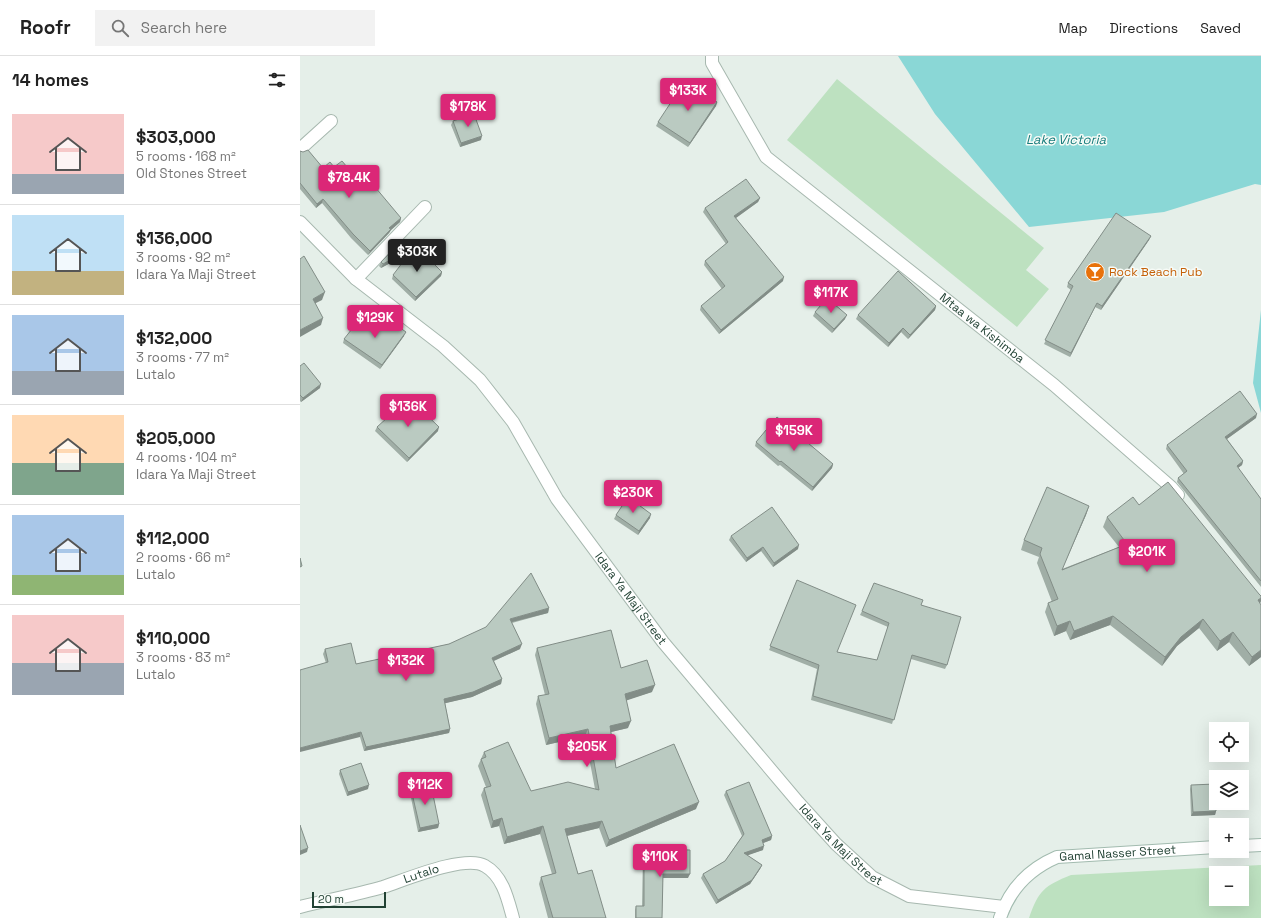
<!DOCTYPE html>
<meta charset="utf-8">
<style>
:root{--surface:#fff;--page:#f2f2f2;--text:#222;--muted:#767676;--line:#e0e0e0;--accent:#db2777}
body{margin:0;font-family:"Space Grotesk",sans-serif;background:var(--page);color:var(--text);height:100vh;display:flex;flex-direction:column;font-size:15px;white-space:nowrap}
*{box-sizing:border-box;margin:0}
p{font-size:13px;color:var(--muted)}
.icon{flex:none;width:22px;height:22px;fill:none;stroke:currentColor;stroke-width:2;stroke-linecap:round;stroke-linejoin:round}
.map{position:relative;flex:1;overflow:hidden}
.panel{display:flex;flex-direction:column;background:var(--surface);width:300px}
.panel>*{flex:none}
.tools{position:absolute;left:909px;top:666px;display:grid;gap:8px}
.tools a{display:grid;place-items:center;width:40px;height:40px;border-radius:0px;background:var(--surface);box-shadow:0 4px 16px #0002;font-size:20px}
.scale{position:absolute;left:12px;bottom:10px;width:74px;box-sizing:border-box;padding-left:4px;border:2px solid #224234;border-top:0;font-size:11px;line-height:14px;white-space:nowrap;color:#224234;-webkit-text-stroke:3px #f6fbf7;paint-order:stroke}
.price{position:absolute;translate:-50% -34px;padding:0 9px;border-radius:4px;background:var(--accent);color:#fff;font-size:13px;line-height:26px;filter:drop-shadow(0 1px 2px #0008)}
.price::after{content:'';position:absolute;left:50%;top:24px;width:12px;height:9px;margin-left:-6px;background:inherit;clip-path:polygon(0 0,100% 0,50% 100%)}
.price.active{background:#222;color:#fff}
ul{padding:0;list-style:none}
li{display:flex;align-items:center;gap:12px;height:100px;padding:0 12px}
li+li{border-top:1px solid var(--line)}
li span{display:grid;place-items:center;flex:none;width:112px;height:80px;border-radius:0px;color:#555}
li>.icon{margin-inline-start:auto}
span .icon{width:48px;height:48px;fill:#fffc;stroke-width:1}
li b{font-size:17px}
h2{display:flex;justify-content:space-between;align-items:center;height:48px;padding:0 12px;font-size:17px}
header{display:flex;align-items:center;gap:24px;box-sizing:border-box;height:56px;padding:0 20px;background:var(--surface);border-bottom:1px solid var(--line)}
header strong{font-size:19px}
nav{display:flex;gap:22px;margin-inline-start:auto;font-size:14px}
.search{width:280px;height:36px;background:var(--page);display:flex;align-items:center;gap:10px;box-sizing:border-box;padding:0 14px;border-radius:0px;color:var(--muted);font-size:15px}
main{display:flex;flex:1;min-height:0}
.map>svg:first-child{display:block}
.green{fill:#bde1c0;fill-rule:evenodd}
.water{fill:#8ad7d6}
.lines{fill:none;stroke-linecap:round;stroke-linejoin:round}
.minor-casing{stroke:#a7b8af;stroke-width:14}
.tertiary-casing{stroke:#a7b8af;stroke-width:14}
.secondary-casing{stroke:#a2bbaf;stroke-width:14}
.minor{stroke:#fff;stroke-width:12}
.tertiary{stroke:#fff;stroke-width:12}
.secondary{stroke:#fff;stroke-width:12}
.wall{fill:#a0aea6}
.shaded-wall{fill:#828d87}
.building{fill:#bacac1;stroke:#828d87}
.labels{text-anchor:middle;stroke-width:3;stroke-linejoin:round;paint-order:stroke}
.food-label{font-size:12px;fill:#c56008;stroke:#f6fbf7;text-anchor:start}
.street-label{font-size:12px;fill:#224234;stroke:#f6fbf7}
.water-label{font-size:13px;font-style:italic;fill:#187d7d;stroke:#f6fbf7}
</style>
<header>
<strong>Roofr</strong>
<div class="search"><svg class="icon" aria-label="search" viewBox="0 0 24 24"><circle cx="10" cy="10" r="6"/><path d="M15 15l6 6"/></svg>Search here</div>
<nav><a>Map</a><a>Directions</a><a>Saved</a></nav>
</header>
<main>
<section class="panel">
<h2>14 homes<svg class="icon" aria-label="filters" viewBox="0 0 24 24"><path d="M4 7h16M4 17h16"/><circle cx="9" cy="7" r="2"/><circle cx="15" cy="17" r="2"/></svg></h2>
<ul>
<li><span style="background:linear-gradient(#f6c9c9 75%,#9aa5b1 0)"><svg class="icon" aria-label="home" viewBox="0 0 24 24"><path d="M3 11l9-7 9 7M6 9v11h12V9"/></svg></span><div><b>$303,000</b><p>5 rooms · 168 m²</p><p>Old Stones Street</p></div></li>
<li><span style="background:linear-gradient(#bfe0f5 70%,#c2b280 0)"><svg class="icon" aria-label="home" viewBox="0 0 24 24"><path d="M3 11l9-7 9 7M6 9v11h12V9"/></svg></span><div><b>$136,000</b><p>3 rooms · 92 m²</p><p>Idara Ya Maji Street</p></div></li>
<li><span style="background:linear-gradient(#a9c7e8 70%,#9aa5b1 0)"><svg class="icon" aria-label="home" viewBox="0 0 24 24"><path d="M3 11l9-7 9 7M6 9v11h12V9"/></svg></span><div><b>$132,000</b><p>3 rooms · 77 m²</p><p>Lutalo</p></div></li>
<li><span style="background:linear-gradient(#ffd9b3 60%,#7fa58c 0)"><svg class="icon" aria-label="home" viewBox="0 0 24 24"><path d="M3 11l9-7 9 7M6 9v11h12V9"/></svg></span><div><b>$205,000</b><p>4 rooms · 104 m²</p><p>Idara Ya Maji Street</p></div></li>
<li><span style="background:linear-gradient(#a9c7e8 75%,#8fb573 0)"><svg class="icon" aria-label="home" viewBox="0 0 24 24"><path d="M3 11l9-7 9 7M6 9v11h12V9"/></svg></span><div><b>$112,000</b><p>2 rooms · 66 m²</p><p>Lutalo</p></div></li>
<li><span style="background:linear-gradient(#f6c9c9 60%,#9aa5b1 0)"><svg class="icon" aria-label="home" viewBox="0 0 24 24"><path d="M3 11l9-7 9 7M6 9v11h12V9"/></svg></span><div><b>$110,000</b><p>3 rooms · 83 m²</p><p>Lutalo</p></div></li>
</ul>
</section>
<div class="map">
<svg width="961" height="862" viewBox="0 0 961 862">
<rect width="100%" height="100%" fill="#e5efe9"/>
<path class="green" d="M537 23 744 192 726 214 749 233 717 271 487 84Z
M961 809V862H729C739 834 744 830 771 819ZM916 817H942V843H916Z"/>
<path class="water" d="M598 0H961V129L955 128 864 156 729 171 635 58Z
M961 254V357L953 327Z"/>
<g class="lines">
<g class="minor-casing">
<g id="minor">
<path id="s1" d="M412 0V7L466 101 754 329 871 431 878 439"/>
<path d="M0 93 31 65"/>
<path d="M56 223 125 151"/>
<path id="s2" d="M0 851C27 844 55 839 83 831 105 824 165 798 185 810 203 820 208 844 213 862"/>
</g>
</g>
<g class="tertiary-casing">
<g id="tertiary">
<path id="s3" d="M0 166 56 223 143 290 180 324 213 366 257 443 363 586 498 746 536 788 572 821 609 840 704 851"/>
</g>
</g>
<g class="secondary-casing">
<g id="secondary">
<path d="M942 790 961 789"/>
<path id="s4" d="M700 862C710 832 729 813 757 801L916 791"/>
</g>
</g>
<use href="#minor" class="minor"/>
<use href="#tertiary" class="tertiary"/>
<use href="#secondary" class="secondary"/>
</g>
<path class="wall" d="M417 46 416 50 388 91 356 70 358 66Z
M153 65 181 84 160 91 151 69Z
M0 95 23 112 34 111 63 130 101 162 100 166 91 174 89 177 68 199 51 182 22 147 16 152 0 133Z
M460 142 458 146 436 162 483 225 419 278 400 254 401 250 422 233 404 209 405 205 426 188 403 156 405 152Z
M851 180 849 184 801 254 795 251 770 301 744 288 771 234 767 231 768 227Z
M110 193 109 197 81 212 79 210 81 206Z
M121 203 142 216 141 220 115 245 92 223 93 219Z
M636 250 635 254 608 283 601 276 588 291 556 263 558 259Z
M515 256 545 263 532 277 513 260Z
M82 273 104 280 80 313 43 287 44 283Z
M0 310 20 332 1 346 0 345Z
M956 362 927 383 943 405 942 409 938 412 961 443V531L877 426 878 422 884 418 866 393 867 389Z
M77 371 138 375 107 406 75 375Z
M456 386 533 408 532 412 512 435 480 409 478 410 455 390Z
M839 449 961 540V545L960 547 961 601 949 610 929 586 917 595 899 572 877 590 862 610 810 569 770 584 766 575 754 580 745 556 748 547 752 546 737 507 739 501 721 494 724 484 789 450 786 459 762 513 819 491 803 471 807 461Z
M316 459 350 462 338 479 314 463Z
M431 480 498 493 473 511 461 495 446 506 429 484Z
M497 524 537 596 577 604 588 571 560 559 562 555 621 549 647 609 645 613 611 603 592 668 511 644 517 613 469 594Z
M249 552 248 557 212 567 220 593 194 605 202 623 201 628 172 641 145 647 150 673 149 677 64 695 60 681 26 607 23 598 25 593 56 608 149 588Z
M237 592 321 612 352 636 326 644 328 672 311 676 316 712 396 753 306 791 299 772 267 780 278 818 306 862H248L239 828 241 821 252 818 240 778 204 788 199 770 191 772 181 739 184 732 186 731 178 710 184 696 231 735 295 733 285 680 246 689 236 648 238 640 245 639 235 599Z
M40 714 68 733 47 740 39 718Z
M891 729 916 755 915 759 891 760 890 733Z
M111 733 139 768 138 772 118 776 110 737Z
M426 735 472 780 471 784 463 787V794L447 799 462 809 460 813 450 828 416 848 401 822 403 818 425 805 442 780 424 739Z
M344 793 388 822H363L362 862H335V854L336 850H342L343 797Z"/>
<path class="shaded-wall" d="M417 46 416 50 388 91 390 87Z
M182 80 181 84 160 91 161 87Z
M460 142 458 146 433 164 434 160Z
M23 143 22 147 16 152 17 148Z
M101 162 100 166 91 174 89 177 68 199 70 195 89 172Z
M851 180 849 184 801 254 802 250Z
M110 193 109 197 81 212 83 208Z
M142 216 141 220 115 245 116 241Z
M484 221 483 225 419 278 421 274Z
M25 236 22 244 10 250 13 243Z
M797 247 770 301 771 297Z
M636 250 635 254 608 283 610 279Z
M547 259 545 263 532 277 534 273Z
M23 262 21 269 0 281V274Z
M603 272 601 276 588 291 589 287Z
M106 276 104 280 80 313 82 309Z
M21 328 20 332 1 346 3 342Z
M957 358 956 362 924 385 925 381Z
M139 371 138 375 107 406 109 402Z
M943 405 942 409 935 414 937 410Z
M533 408 532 412 512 435 513 431Z
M789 450 786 459 758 523 762 514Z
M351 458 350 462 338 479 339 475Z
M499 489 498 493 473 511 474 507Z
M463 491 461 495 446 506 447 502Z
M961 542V545L959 550 958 544Z
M249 552 248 557 208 567 210 563Z
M813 560 810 569 770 584 774 575Z
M903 563 899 572 877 590 862 610 865 601 881 581Z
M770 565 766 575 754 580 757 570Z
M933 576 929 586 917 595 920 585Z
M222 588 220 593 191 606 192 602Z
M961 594V601L949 610 952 601Z
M202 623 201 628 172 641 142 648 144 643Z
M355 629 352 636 322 646 325 638Z
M331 665 328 672 307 677 310 670Z
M150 673 149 677 64 695 66 691Z
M288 673 285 680 246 689 249 682Z
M61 676 60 681 0 696V692Z
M69 729 68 733 47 740 48 736Z
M399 746 396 753 306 791 309 784Z
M916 755 915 759 891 760 893 756Z
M202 762 199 770 191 772 193 765Z
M302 765 299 772 262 781 265 773Z
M139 768 138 772 118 776 120 772Z
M243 770 240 778 204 788 207 781Z
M472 780 471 784 461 788 462 784Z
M464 790 463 794 443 801 444 797Z
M8 792 7 796 0 799V795Z
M462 809 460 813 450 828 416 848 418 844Z
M363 818H390L388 822H361Z"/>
<path class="building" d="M385 25 417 46 390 87 358 66Z
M174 58 182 80 161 87 153 65Z
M8 94 23 112 30 106 34 111 42 105 63 130 70 125 101 162 89 172 91 173 70 195 53 178 23 143 17 148 0 127V95L3 96Z
M446 123 460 142 434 160 484 221 421 274 401 250 425 230 405 205 428 186 405 152Z
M816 157 851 180 802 250 797 247 771 297 745 284 773 230 768 227Z
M102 184 110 193 83 208 81 206Z
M112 194 121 203 125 199 142 216 116 241 93 219Z
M4 200 25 236 13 243 23 262 0 274V203Z
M598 215 636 250 610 279 603 272 589 287 558 259Z
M527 242 547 259 534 273 515 256Z
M63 259 82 273 89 264 106 276 82 309 44 283Z
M4 307 21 328 3 342 0 339V310Z
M940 335 957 358 925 381 943 405 937 410 961 443V525L878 422 887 415 867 389Z
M109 342 139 371 109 402 77 371Z
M477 361 533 408 513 431 481 405 480 406 456 386Z
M868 426 959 538 961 540V542L958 544 961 549V594L952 601 933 576 920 585 903 563 881 581 865 601 813 560 774 575 770 565 757 570 748 547 758 543 740 498 742 492 724 484 747 431 789 450 762 514 827 488 807 461 833 441 839 449Z
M328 441 351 458 339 475 316 459Z
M472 451 499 489 474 507 463 491 447 502 431 480Z
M0 502 2 510 0 511Z
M231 517 249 552 210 563 222 588 192 602 202 623 173 636 144 643 150 673 66 691 61 676 0 692V614L28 606 25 593 51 587 56 608 149 588 186 571Z
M497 524 556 549 537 596 577 604 589 567 562 555 574 527 623 544 621 549 661 561 647 609 612 599 594 664 513 640 519 609 470 590Z
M311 574 321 612 347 604 355 629 325 638 331 665 310 670 316 712 374 688 399 746 309 784 302 765 265 773 278 818 292 814 306 862H253L241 821 256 817 243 770 207 781 202 762 193 765 184 732 191 730 181 703 186 701 184 696 208 686 231 735 268 726 299 734 288 673 249 682 238 640 249 638 237 592Z
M61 707 69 729 48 736 40 714Z
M449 726 472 780 462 784 464 790 444 797 462 809 452 824 418 844 403 818 425 805 444 778 426 735Z
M915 728 916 755 893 756 891 729Z
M131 729 139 768 120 772 111 733Z
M0 769 8 792 0 795Z
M344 793 390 794V818H363L362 862H336V850H344Z"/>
<defs>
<g id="bar-disc" transform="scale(1)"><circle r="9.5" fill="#e8710a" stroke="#f6fbf7"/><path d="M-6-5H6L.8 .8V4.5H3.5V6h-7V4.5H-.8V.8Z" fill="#fff"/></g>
</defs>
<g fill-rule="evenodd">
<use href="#bar-disc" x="795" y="216"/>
</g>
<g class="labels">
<g class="food-label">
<text x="809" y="220">Rock Beach Pub</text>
</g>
<g class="street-label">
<text dy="4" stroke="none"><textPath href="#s1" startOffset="391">Mtaa wa Kishimba</textPath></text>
<text dy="4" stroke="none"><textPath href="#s3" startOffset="506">Idara Ya Maji Street</textPath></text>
<text dy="4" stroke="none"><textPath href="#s3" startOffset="830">Idara Ya Maji Street</textPath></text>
<text dy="4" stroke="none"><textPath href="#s4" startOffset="147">Gamal Nasser Street</textPath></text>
<text dy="4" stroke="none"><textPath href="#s2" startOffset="126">Lutalo</textPath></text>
</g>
<g class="water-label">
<text x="766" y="88">Lake Victoria</text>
</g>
</g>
</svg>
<div class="tools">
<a><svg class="icon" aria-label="locate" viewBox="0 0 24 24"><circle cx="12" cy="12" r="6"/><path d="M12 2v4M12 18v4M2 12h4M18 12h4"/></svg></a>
<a><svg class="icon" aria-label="layers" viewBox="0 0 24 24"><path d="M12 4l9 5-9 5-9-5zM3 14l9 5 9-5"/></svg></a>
<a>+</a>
<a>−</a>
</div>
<div class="scale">20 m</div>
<b class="price" style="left:388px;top:56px">$133K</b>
<b class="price" style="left:168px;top:72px">$178K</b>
<b class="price" style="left:49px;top:143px">$78.4K</b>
<b class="price active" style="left:117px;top:217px">$303K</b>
<b class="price" style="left:531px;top:258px">$117K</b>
<b class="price" style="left:75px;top:283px">$129K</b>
<b class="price" style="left:108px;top:372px">$136K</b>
<b class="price" style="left:494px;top:396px">$159K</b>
<b class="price" style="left:333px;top:458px">$230K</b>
<b class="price" style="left:847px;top:517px">$201K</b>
<b class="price" style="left:106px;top:626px">$132K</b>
<b class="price" style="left:287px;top:712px">$205K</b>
<b class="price" style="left:125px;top:750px">$112K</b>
<b class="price" style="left:360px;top:822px">$110K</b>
</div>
</main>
